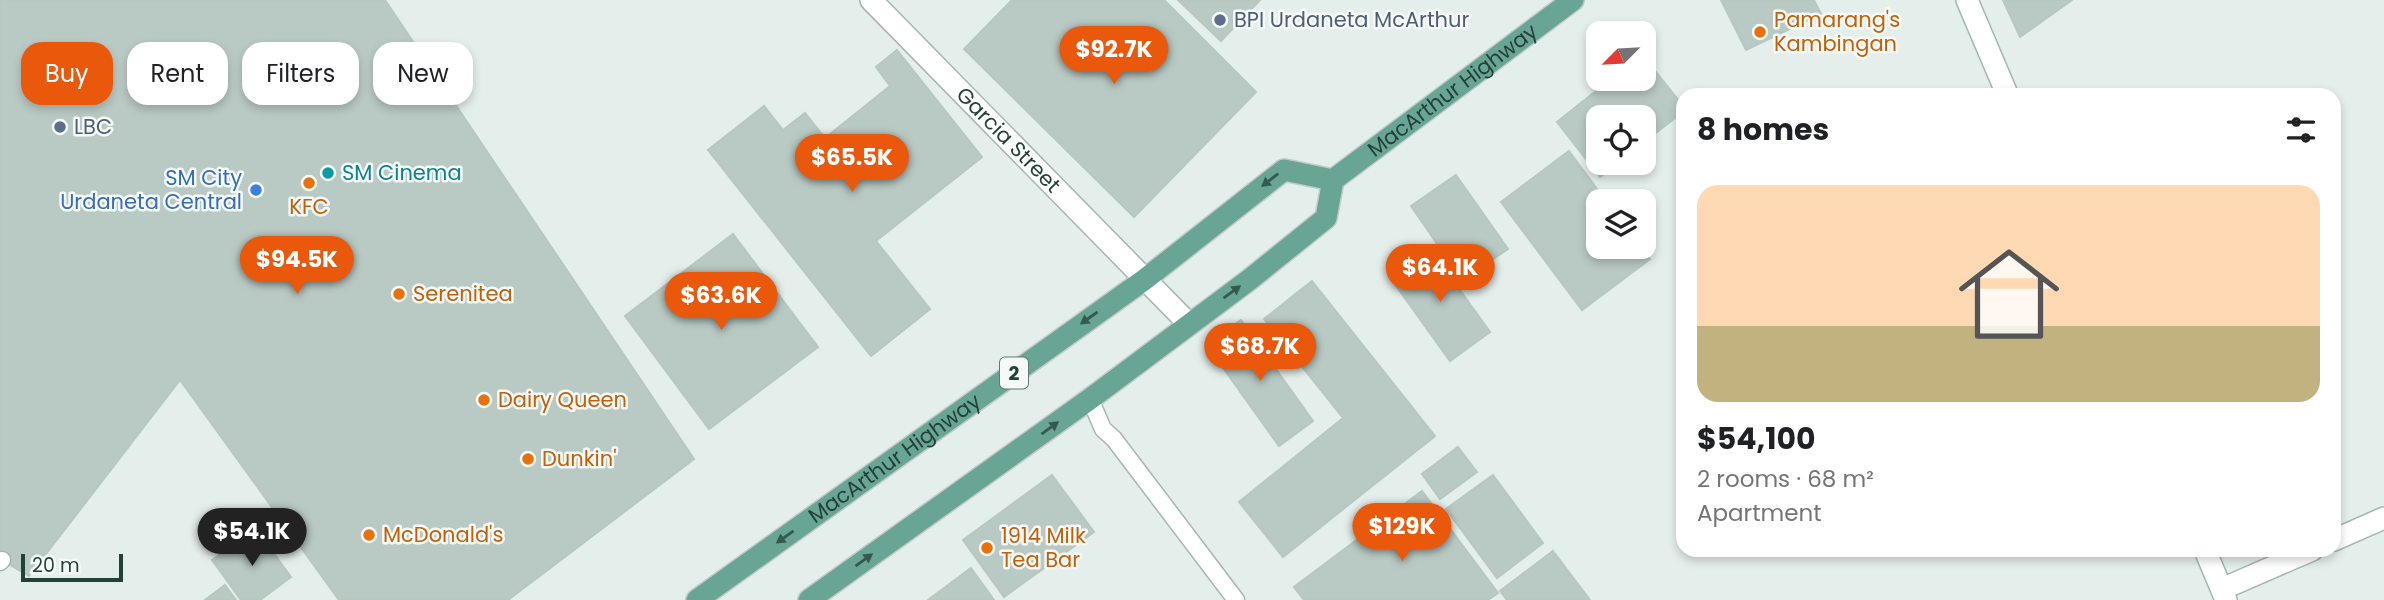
<!DOCTYPE html>
<meta charset="utf-8">
<style>
:root{--surface:#fff;--page:#f2f2f2;--text:#202124;--muted:#757577;--accent:#ea580c}
body{margin:0;font-family:Poppins,sans-serif;background:var(--page);color:var(--text);height:100vh;display:flex;flex-direction:column;font-size:26px;white-space:nowrap}
*{box-sizing:border-box;margin:0}
p{font-size:23px;color:var(--muted)}
.icon{flex:none;width:38px;height:38px;fill:none;stroke:currentColor;stroke-width:2;stroke-linecap:round;stroke-linejoin:round}
.map{position:relative;flex:1;overflow:hidden}
.sheet{position:absolute;left:1676px;top:88px;width:665px;height:469px;display:flex;flex-direction:column;background:var(--surface);border-radius:21px;box-shadow:0 4px 10px #0003}
.sheet>*{flex:none}
.guide{position:absolute;left:21px;top:42px;width:665px;height:63px;display:flex;gap:14px}
.needle{width:46px;rotate:246deg}
.controls{position:absolute;left:1586px;top:21px;display:grid;gap:14px}
.controls a{display:grid;place-items:center;width:70px;height:70px;border-radius:14px;background:var(--surface);box-shadow:0 4px 10px #0003;font-size:35px}
.scale{position:absolute;left:21px;bottom:18px;width:102px;box-sizing:border-box;padding-left:7px;border:4px solid #234138;border-top:0;font-size:19px;line-height:24px;white-space:nowrap;color:#234138;-webkit-text-stroke:5px #f5faf8;paint-order:stroke}
.price{position:absolute;translate:-50% -60px;padding:0 16px;border-radius:24px;background:var(--accent);color:#fff;font-size:23px;line-height:46px;filter:drop-shadow(0 2px 4px #0008)}
.price::after{content:'';position:absolute;left:50%;top:42px;width:21px;height:16px;margin-left:-10px;background:inherit;clip-path:polygon(0 0,100% 0,50% 100%)}
.price.selected{background:#222;color:#fff}
ul{padding:0;list-style:none}
li{display:grid;align-content:center;gap:14px;height:371px;padding:0 21px}
li span{display:grid;place-items:center;height:217px;border-radius:21px;color:#555}
li>.icon{margin-inline-start:auto}
span .icon{width:126px;height:126px;fill:#fffc;stroke-width:1}
li b{font-size:30px}
h2{display:flex;justify-content:space-between;align-items:center;height:84px;padding:0 21px;font-size:30px}
.pill{padding:0 24px;border-radius:21px;background:var(--surface);box-shadow:0 4px 10px #0003;font-size:24px;line-height:63px}
.pill.selected{background:var(--accent);color:#fff}
.map>svg:first-child{display:block}
.building{fill:#b9c9c3;stroke:#b6c8c0;stroke-width:2}
.lines{fill:none;stroke-linecap:round;stroke-linejoin:round}
.lane-casing{stroke:#a6b7b1;stroke-width:19}
.street-casing{stroke:#a6b7b1;stroke-width:24}
.secondary-casing{stroke:#a2bab1;stroke-width:24}
.primary-casing{stroke:#c1cac7;stroke-width:24}
.lane{stroke:#fff;stroke-width:16}
.street{stroke:#fff;stroke-width:21}
.secondary{stroke:#fff;stroke-width:21}
.primary{stroke:#68a594;stroke-width:21}
.oneway{fill:#345a4f}
.service-dot{fill:#5c6f8a;stroke:#f5faf8;stroke-width:2.5}
.food-dot{fill:#e8710a;stroke:#f5faf8;stroke-width:2.5}
.culture-dot{fill:#0f9aa8;stroke:#f5faf8;stroke-width:2.5}
.shop-dot{fill:#3f7fe0;stroke:#f5faf8;stroke-width:2.5}
.labels{text-anchor:middle;stroke-width:5;stroke-linejoin:round;paint-order:stroke}
.shield{fill:#f5faf8;stroke:#627872;stroke-width:2}
.shield-label{font-size:19px;font-weight:bold;fill:#234138}
.service-label{font-size:21px;fill:#4e5e75;stroke:#f5faf8;text-anchor:start}
.food-label{font-size:21px;fill:#c56008;stroke:#f5faf8;text-anchor:start}
.street-label{font-size:21px;fill:#234138;stroke:#f5faf8}
.culture-label{font-size:21px;fill:#0d838f;stroke:#f5faf8;text-anchor:start}
.shop-label{font-size:21px;fill:#366cbe;stroke:#f5faf8;text-anchor:end}
</style>
<div class="map">
<svg width="2384" height="600" viewBox="0 0 2384 600">
<rect width="100%" height="100%" fill="#e4eeea"/>
<path class="building" d="M0 0H385L694 459 508 600H339L180 380 29 576 0 559Z
M1012 0H1164L1256 92 1134 217 964 49Z
M1178 0H1260L1221 41Z
M1721 0H1814L1821 14 1746 50Z
M2003 0H2072L2020 37Z
M897 50 982 157 876 241 930 309 871 356 708 150 764 106 783 130 805 113 825 138 890 86 876 67Z
M1643 56 1684 107V111L1643 143V117H1598V163H1618L1600 177 1557 122 1611 79H1643Z
M1569 151 1606 201H1598V247H1640L1650 259 1582 310 1501 202Z
M1456 175 1508 249 1462 280 1411 206Z
M733 234 818 347 709 429 625 316Z
M1429 247 1490 332 1450 361 1389 276Z
M1312 281 1435 436 1283 557 1239 502 1343 418 1264 319Z
M1241 320 1313 421 1279 446 1206 344Z
M1458 447 1477 472 1440 499 1422 474Z
M1052 475 1094 532 1004 597 963 540Z
M1493 475 1543 543 1497 578 1446 509Z
M1422 491 1498 593 1488 600H1304L1294 587Z
M256 529 291 577 260 600H241L212 560Z
M1553 551 1590 600H1507L1500 591Z
M971 568 994 600H928Z
M225 585 236 600H205Z"/>
<g class="lines">
<g class="lane-casing">
<path id="lane" d="M1090 399 1103 429 1114 439 1236 600
M0 562 2 560"/>
</g>
<g class="street-casing">
<g id="street">
<path id="s1" d="M871 0 1189 324"/>
<path d="M2334 540 2384 518"/>
<path d="M2222 589 2312 550"/>
</g>
</g>
<g class="secondary-casing">
<path id="secondary" d="M1967 0 2007 94
M2205 550 2226 600"/>
</g>
<g class="primary-casing">
<g id="primary">
<path id="s2" d="M697 600 1144 280 1284 170 1333 180"/>
<path id="s3" d="M809 600 1090 399 1249 280 1326 218 1333 180 1573 0"/>
</g>
</g>
<use href="#lane" class="lane"/>
<use href="#street" class="street"/>
<use href="#secondary" class="secondary"/>
<use href="#primary" class="primary"/>
</g>
<defs><path id="oneway-solid" d="M-6-.8H1V-3.2L6.5 0L1 3.2V.8H-6Z" transform="scale(1.75)"/></defs>
<g class="oneway">
<use href="#oneway-solid" transform="translate(1270 180) rotate(142)"/>
<use href="#oneway-solid" transform="translate(1232 292) rotate(-36)"/>
<use href="#oneway-solid" transform="translate(1089 318) rotate(145)"/>
<use href="#oneway-solid" transform="translate(1050 428) rotate(-36)"/>
<use href="#oneway-solid" transform="translate(785 537) rotate(145)"/>
<use href="#oneway-solid" transform="translate(864 560) rotate(-36)"/>
</g>
<g class="service-dot">
<circle cx="1220" cy="20" r="7"/>
<circle cx="60" cy="127" r="7"/>
</g>
<g class="food-dot">
<circle cx="1760" cy="32" r="7"/>
<circle cx="309" cy="183" r="7"/>
<circle cx="399" cy="294" r="7"/>
<circle cx="484" cy="400" r="7"/>
<circle cx="528" cy="459" r="7"/>
<circle cx="369" cy="535" r="7"/>
<circle cx="987" cy="548" r="7"/>
</g>
<circle class="culture-dot" cx="328" cy="173" r="7"/>
<circle class="shop-dot" cx="256" cy="190" r="7"/>
<g class="labels">
<rect class="shield" x="1000" y="357.5" width="28" height="31" rx="5"/>
<g class="shield-label">
<text x="1014" y="380">2</text>
</g>
<g class="service-label">
<text x="1234" y="27">BPI Urdaneta McArthur</text>
<text x="74" y="134">LBC</text>
</g>
<g class="food-label">
<text x="1774" y="27">Pamarang's<tspan x="1774" dy="24">Kambingan</tspan></text>
<text x="309" y="214" text-anchor="middle">KFC</text>
<text x="413" y="301">Serenitea</text>
<text x="498" y="407">Dairy Queen</text>
<text x="542" y="466">Dunkin'</text>
<text x="383" y="542">McDonald's</text>
<text x="1001" y="543">1914 Milk<tspan x="1001" dy="24">Tea Bar</tspan></text>
</g>
<g class="street-label">
<text dy="7" stroke="none"><textPath href="#s3" startOffset="831">MacArthur Highway</textPath></text>
<text dy="7" stroke="none"><textPath href="#s1" startOffset="196">Garcia Street</textPath></text>
<text dy="7" stroke="none"><textPath href="#s2" startOffset="243">MacArthur Highway</textPath></text>
</g>
<g class="culture-label">
<text x="342" y="180">SM Cinema</text>
</g>
<g class="shop-label">
<text x="242" y="185">SM City<tspan x="242" dy="24">Urdaneta Central</tspan></text>
</g>
</g>
</svg>
<div class="controls">
<a><svg class="needle" viewBox="-14 -14 28 28"><path d="M0-13l5 13h-10z" fill="#e53935"/><path d="M0 13l5-13h-10z" fill="#757577"/></svg></a>
<a><svg class="icon" aria-label="locate" viewBox="0 0 24 24"><circle cx="12" cy="12" r="6"/><path d="M12 2v4M12 18v4M2 12h4M18 12h4"/></svg></a>
<a><svg class="icon" aria-label="layers" viewBox="0 0 24 24"><path d="M12 4l9 5-9 5-9-5zM3 14l9 5 9-5"/></svg></a>
</div>
<div class="scale">20 m</div>
<b class="price" style="left:1114px;top:86px">$92.7K</b>
<b class="price" style="left:852px;top:194px">$65.5K</b>
<b class="price" style="left:297px;top:296px">$94.5K</b>
<b class="price" style="left:1440px;top:304px">$64.1K</b>
<b class="price" style="left:721px;top:332px">$63.6K</b>
<b class="price" style="left:1260px;top:383px">$68.7K</b>
<b class="price" style="left:1402px;top:563px">$129K</b>
<b class="price selected" style="left:252px;top:568px">$54.1K</b>
<div class="guide">
<a class="pill selected">Buy</a>
<a class="pill">Rent</a>
<a class="pill">Filters</a>
<a class="pill">New</a>
</div>
<section class="sheet">
<h2>8 homes<svg class="icon" aria-label="filters" viewBox="0 0 24 24"><path d="M4 7h16M4 17h16"/><circle cx="9" cy="7" r="2"/><circle cx="15" cy="17" r="2"/></svg></h2>
<ul>
<li><span style="background:linear-gradient(#ffd9b3 65%,#c2b280 0)"><svg class="icon" aria-label="home" viewBox="0 0 24 24"><path d="M3 11l9-7 9 7M6 9v11h12V9"/></svg></span><div><b>$54,100</b><p>2 rooms · 68 m²</p><p>Apartment</p></div></li>
</ul>
</section>
</div>
